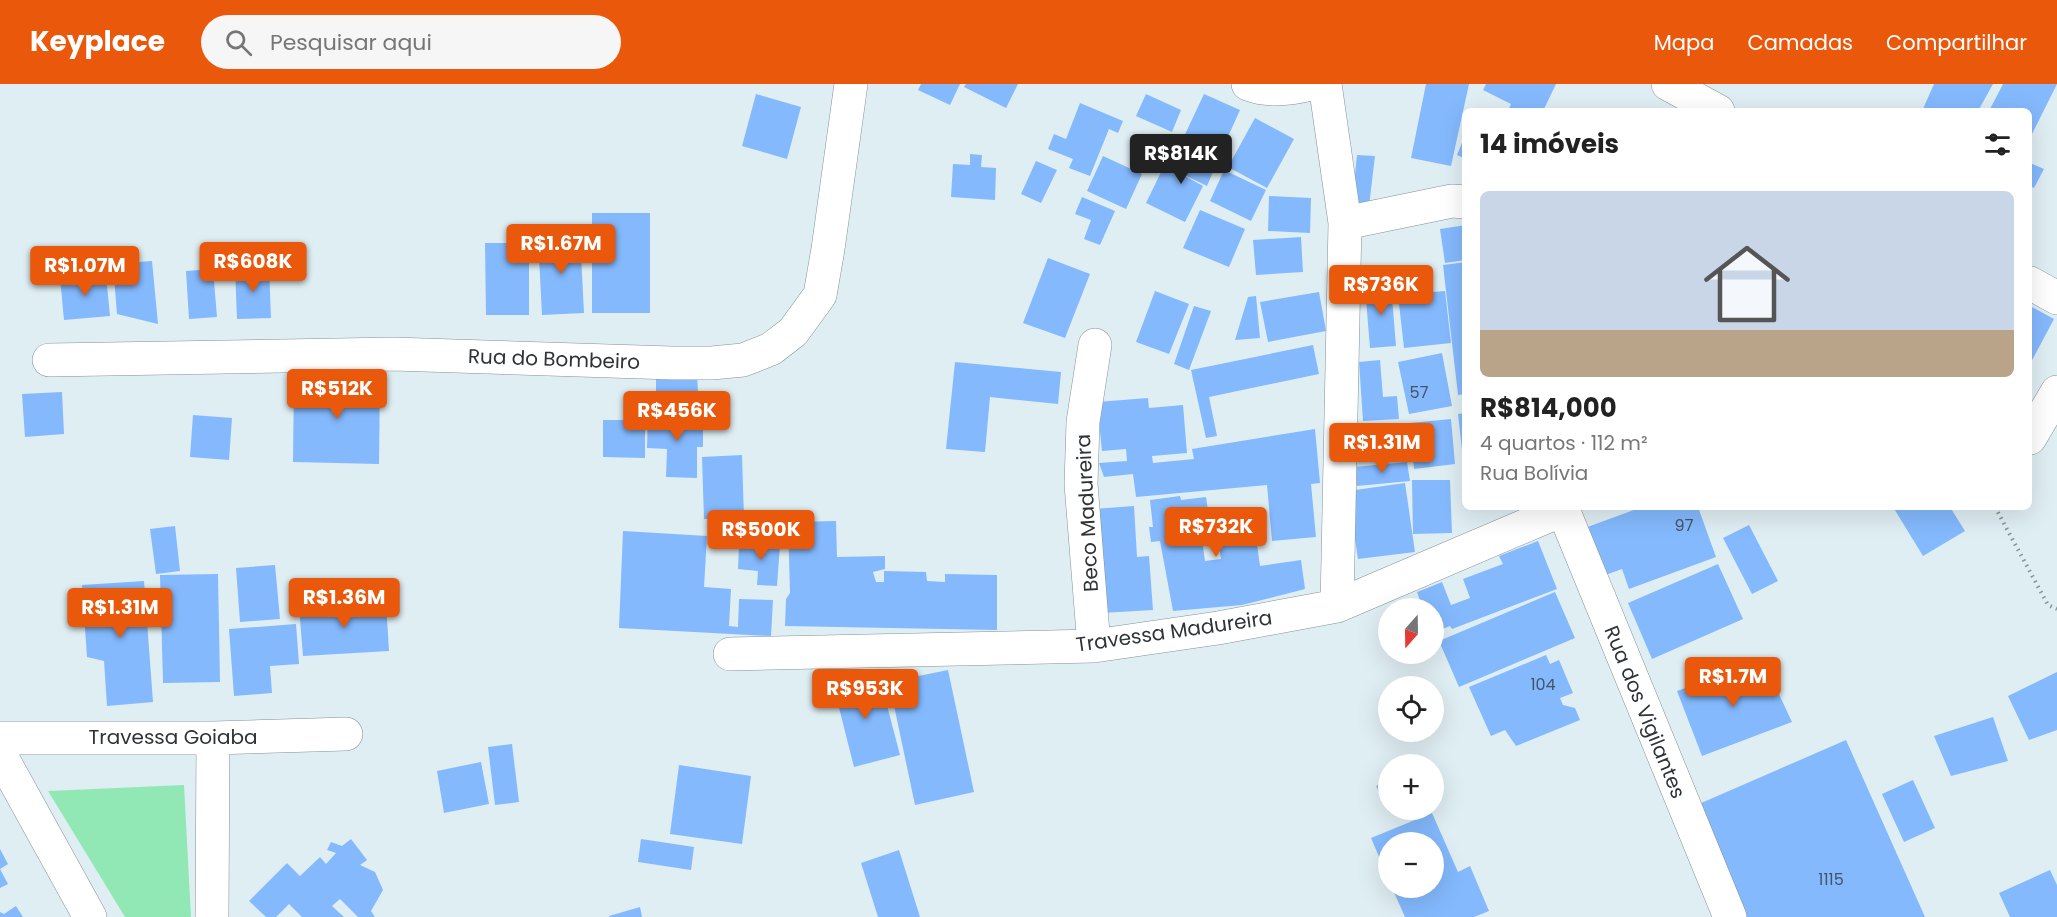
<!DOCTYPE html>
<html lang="pt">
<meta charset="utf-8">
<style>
:root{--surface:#fff;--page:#f6f6f6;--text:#222;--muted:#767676;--accent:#ea580c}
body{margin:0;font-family:Poppins,sans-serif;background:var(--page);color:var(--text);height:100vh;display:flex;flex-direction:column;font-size:22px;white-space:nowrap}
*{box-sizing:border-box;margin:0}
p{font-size:20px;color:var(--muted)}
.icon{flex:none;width:33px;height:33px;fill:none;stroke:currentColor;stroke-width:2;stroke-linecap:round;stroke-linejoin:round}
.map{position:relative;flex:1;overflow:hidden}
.sheet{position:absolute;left:1462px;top:24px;width:570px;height:402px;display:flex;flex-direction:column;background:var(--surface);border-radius:9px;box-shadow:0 6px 24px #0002}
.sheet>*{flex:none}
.needle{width:39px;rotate:200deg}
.fabs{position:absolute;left:1378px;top:514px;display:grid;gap:12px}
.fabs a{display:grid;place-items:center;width:66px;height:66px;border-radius:50%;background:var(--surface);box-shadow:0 6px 24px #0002;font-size:30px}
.price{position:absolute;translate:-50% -51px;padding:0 14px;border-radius:6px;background:var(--accent);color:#fff;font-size:20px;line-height:39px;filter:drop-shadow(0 2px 3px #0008)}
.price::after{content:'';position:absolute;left:50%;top:36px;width:18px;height:14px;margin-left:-9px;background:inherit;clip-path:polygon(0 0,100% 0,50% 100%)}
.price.selected{background:#222;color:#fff}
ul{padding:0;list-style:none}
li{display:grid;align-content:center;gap:12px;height:318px;padding:0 18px}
li span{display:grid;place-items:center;height:186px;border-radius:9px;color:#555}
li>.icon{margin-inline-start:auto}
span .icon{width:108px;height:108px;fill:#fffc;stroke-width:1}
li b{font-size:26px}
h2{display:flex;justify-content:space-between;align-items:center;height:72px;padding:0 18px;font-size:26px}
header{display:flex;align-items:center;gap:36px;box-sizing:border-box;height:84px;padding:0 30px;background:var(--accent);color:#fff}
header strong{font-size:28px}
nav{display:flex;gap:33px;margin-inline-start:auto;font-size:21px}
.search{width:420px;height:54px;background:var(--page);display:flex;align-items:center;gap:15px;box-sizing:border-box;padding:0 21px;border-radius:33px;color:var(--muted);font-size:22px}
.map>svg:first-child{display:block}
.green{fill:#92e8b5}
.building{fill:#84b9fd}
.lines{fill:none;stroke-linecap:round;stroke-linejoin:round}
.minor-casing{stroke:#849297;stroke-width:34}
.path{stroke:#889396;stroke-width:4;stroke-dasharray:1.5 4.5;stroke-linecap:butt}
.minor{stroke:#fff;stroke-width:33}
.labels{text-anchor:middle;stroke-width:5;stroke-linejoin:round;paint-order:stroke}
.number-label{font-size:16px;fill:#445467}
.street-label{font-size:20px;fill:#2e3335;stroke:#fff}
</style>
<header>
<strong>Keyplace</strong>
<div class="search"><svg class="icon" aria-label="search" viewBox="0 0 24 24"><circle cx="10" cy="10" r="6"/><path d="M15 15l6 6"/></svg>Pesquisar aqui</div>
<nav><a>Mapa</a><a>Camadas</a><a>Compartilhar</a></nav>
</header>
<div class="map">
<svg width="2057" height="833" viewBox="0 0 2057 833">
<rect width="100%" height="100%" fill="#dfeef3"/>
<path class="green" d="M184 701 191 833H125L48 707Z"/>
<path class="building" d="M921 0H960L950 21 918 6Z
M966 0H1018L1006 24 964 3Z
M1426 0H1469L1451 82 1411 74Z
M1486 0H1556L1543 27H1508L1511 20 1483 6Z
M1934 0H1993L1978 27H1922Z
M2003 0H2057L2030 54V27H1989Z
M756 10 801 23 787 75 742 62Z
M1146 10 1181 26 1172 48 1136 32Z
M1204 10 1240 26 1217 77 1180 61Z
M1080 19 1123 37 1118 49 1109 45 1090 92 1069 84 1073 75 1048 65 1054 50 1066 55Z
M1255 34 1294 55 1267 104 1228 83Z
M1466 49V75L1457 71Z
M1179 65 1216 81 1207 102 1176 87 1203 102 1185 138 1146 119 1164 82 1169 85Z
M970 70 982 71 981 83 996 84 995 116 951 113 953 80 970 81Z
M1357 71 1375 72 1369 122 1352 120Z
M1103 72 1142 90 1126 125 1087 107Z
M1036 77 1057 86 1041 119 1021 110Z
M2030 79 2044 85 2034 104 2030 102Z
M1224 86 1266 106 1251 137 1210 117Z
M1269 112 1311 114 1310 149 1268 147Z
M1082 113 1115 127 1100 161 1084 155 1091 136 1075 130Z
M1200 126 1245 145 1229 183 1183 164Z
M592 129H650V229H592Z
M1466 141V176L1445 179 1440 145Z
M580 151 584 229 542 231 538 153Z
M1301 153 1303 188 1256 191 1253 156Z
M485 159H529V231H486Z
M1048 174 1090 190 1065 254 1023 239Z
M152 177 158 240 117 230 113 180Z
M1466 178V310L1458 311 1443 181Z
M269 183 271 234 237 235 235 184Z
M213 185 217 233 189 235 186 187Z
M106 191 110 232 64 236 60 194Z
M1391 201 1396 262 1370 264 1365 203Z
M1155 207 1189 220 1169 270 1136 258Z
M1445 207 1451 259 1404 264 1398 211Z
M1319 208 1326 247 1268 258 1260 218Z
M1256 212 1260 254 1235 256 1248 213Z
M1194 222 1211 227 1189 286 1174 280Z
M2030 222 2054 235 2030 280Z
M1313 261 1319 290 1209 313 1217 352 1206 354 1191 286Z
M1442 269 1452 322 1409 330 1398 278Z
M1380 276 1383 313 1397 312 1399 335 1363 337 1359 278Z
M955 278 1061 288 1058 320 990 313 985 368 946 365Z
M697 292 699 322H656V294Z
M294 293 380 294 379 380 293 378Z
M62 308 64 350 25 353 22 310Z
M1148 314 1149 324 1183 321 1187 369 1152 372 1153 379 1194 375 1192 365 1315 345 1320 399 1311 400 1316 453 1272 457 1267 401 1136 413 1133 390 1104 393 1099 379 1127 377 1126 365 1102 367 1097 318Z
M1466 329V384H1464L1458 330Z
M193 331 232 334 229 376 190 373Z
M648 331 703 332V363H697V394L666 393 667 365 647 364Z
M1451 335 1455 380 1414 385 1410 339Z
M603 336H645V374L603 373Z
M1401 341 1404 372 1358 377 1355 346Z
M742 371 744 434 704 435 702 373Z
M1407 378 1410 397 1357 402 1355 383Z
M1412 396H1450L1452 449 1413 450Z
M1405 399 1415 468 1358 475 1348 407Z
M1180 412 1181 416 1206 413 1210 440 1200 441 1205 477 1221 475 1215 430 1252 425 1260 482 1301 476 1305 505 1242 521 1173 527 1160 457 1151 458 1149 443H1153L1150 416Z
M1134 422 1137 473 1149 472 1153 526 1102 529 1094 425Z
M1642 423H1698L1716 473 1629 505 1622 485 1600 493 1582 445Z
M1893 423H1950L1965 447 1923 472Z
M836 437 837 473 885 472V485L873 488 876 498H884V487L926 488 927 497 945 498V490L997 491V546L785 542 786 515 790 509 788 438Z
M1749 441 1778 497 1752 510 1723 454Z
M175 442 180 487 156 490 150 445Z
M623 447 707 452 704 503 731 505 729 542 738 543 739 515 773 516 771 552 619 544Z
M760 454 780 461 777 502 757 501 758 487 738 485 739 461 760 463Z
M1538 457 1557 505 1452 545 1450 542 1440 546 1434 533V525H1423L1417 508 1442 498 1451 521 1470 514 1463 495 1503 480 1499 472Z
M1718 480 1743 535 1652 575 1628 519Z
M275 481 280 535 240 538 236 484Z
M218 490 220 598 163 599 160 491Z
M144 497 153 618 107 622 104 577 87 573 82 501Z
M1555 508 1575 554 1459 603 1439 557Z
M386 518 389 567 303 572 299 523Z
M296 540 299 580 270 582 272 609 234 612 229 545Z
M1546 571 1550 580 1559 576 1573 609 1560 614 1563 621 1575 624 1580 636 1516 662 1505 646 1491 652 1469 603Z
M1763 576 1792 638 1702 672 1677 607Z
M948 586 974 708 915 721 889 598Z
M2057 588V646L2029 656 2008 612Z
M831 592H865L871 605 884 610 900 671 854 683Z
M1993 633 2008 677 1951 692 1934 652Z
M1846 656 1925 833H1741L1692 723Z
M512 660 519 718 495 721 488 663Z
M481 678 489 720 444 729 437 687Z
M679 681 751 692 742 760 670 750Z
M1389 695V728L1376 702Z
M1913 696 1935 744 1904 758 1882 710Z
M1432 729 1458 788 1470 782 1489 827 1474 833H1405L1392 804H1434V759H1389V796L1371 754Z
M351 755 367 776 360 781 375 788 383 806 371 827 375 833H358L340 815 332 822 344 833H302L289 820 276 833H266L249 817 287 779 300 792 320 773 326 780 336 769 327 766 331 758 342 762Z
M641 755 694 763 691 786 638 778Z
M0 765 8 780 0 785 8 800 0 804Z
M899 766 920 833H878L861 779Z
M2050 786 2057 801V833H2010L1999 809Z
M16 822 23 833H0V828L4 830Z
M640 823 642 833H609V832Z"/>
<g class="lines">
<g class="minor-casing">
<path id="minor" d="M1248 0C1269 8 1290 5 1312 0
M1325 0 1345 139 1337 522
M1668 0 1718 27
M1345 139 1452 117 1466 118
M2030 199 2057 214
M49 276 393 270 672 279H712L743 276 771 265 793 248 820 211 828 165 851 0
M2030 354 2057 308
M1562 423 1730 833
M1094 562 1081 400 1083 338 1095 261
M730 570 1094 562 1218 544 1337 522 1562 426
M0 654H213L346 650
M0 670 90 833
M212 833 213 654"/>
</g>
<path class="path" d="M1995 423 2048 521 2057 525"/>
<use href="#minor" class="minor"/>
</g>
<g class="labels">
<g class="number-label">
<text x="1419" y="314">57</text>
<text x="1684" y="447">97</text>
<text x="1543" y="606">104</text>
<text x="1831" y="801">1115</text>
</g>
<g class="street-label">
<text transform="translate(554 275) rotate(2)" y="7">Rua do Bombeiro</text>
<text transform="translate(1087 429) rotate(-93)" y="7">Beco Madureira</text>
<text transform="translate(1174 547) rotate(-8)" y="7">Travessa Madureira</text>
<text transform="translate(1645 628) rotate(68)" y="7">Rua dos Vigilantes</text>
<text x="173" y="660">Travessa Goiaba</text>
</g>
</g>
</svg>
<div class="fabs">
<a><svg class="needle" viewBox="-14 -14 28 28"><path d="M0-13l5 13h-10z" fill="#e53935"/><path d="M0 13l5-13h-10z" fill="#767676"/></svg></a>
<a><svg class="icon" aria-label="locate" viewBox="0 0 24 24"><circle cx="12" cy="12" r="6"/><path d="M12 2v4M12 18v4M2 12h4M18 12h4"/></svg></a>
<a>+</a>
<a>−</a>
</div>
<b class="price selected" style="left:1181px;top:101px">R$814K</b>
<b class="price" style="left:561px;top:191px">R$1.67M</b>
<b class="price" style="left:253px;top:209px">R$608K</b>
<b class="price" style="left:85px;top:213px">R$1.07M</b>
<b class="price" style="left:1381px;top:232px">R$736K</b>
<b class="price" style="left:337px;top:336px">R$512K</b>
<b class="price" style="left:677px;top:358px">R$456K</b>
<b class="price" style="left:1382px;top:390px">R$1.31M</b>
<b class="price" style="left:1216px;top:474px">R$732K</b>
<b class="price" style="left:761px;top:477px">R$500K</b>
<b class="price" style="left:344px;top:545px">R$1.36M</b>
<b class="price" style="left:120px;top:555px">R$1.31M</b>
<b class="price" style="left:1733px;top:624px">R$1.7M</b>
<b class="price" style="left:865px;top:636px">R$953K</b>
<section class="sheet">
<h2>14 imóveis<svg class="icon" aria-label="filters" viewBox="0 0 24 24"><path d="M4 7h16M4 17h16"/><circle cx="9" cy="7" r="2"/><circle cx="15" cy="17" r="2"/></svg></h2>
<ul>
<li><span style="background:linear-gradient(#c9d6e8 75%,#b9a48a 0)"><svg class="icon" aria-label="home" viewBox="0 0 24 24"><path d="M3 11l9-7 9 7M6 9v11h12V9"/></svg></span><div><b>R$814,000</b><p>4 quartos · 112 m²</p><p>Rua Bolívia</p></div></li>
</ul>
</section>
</div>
